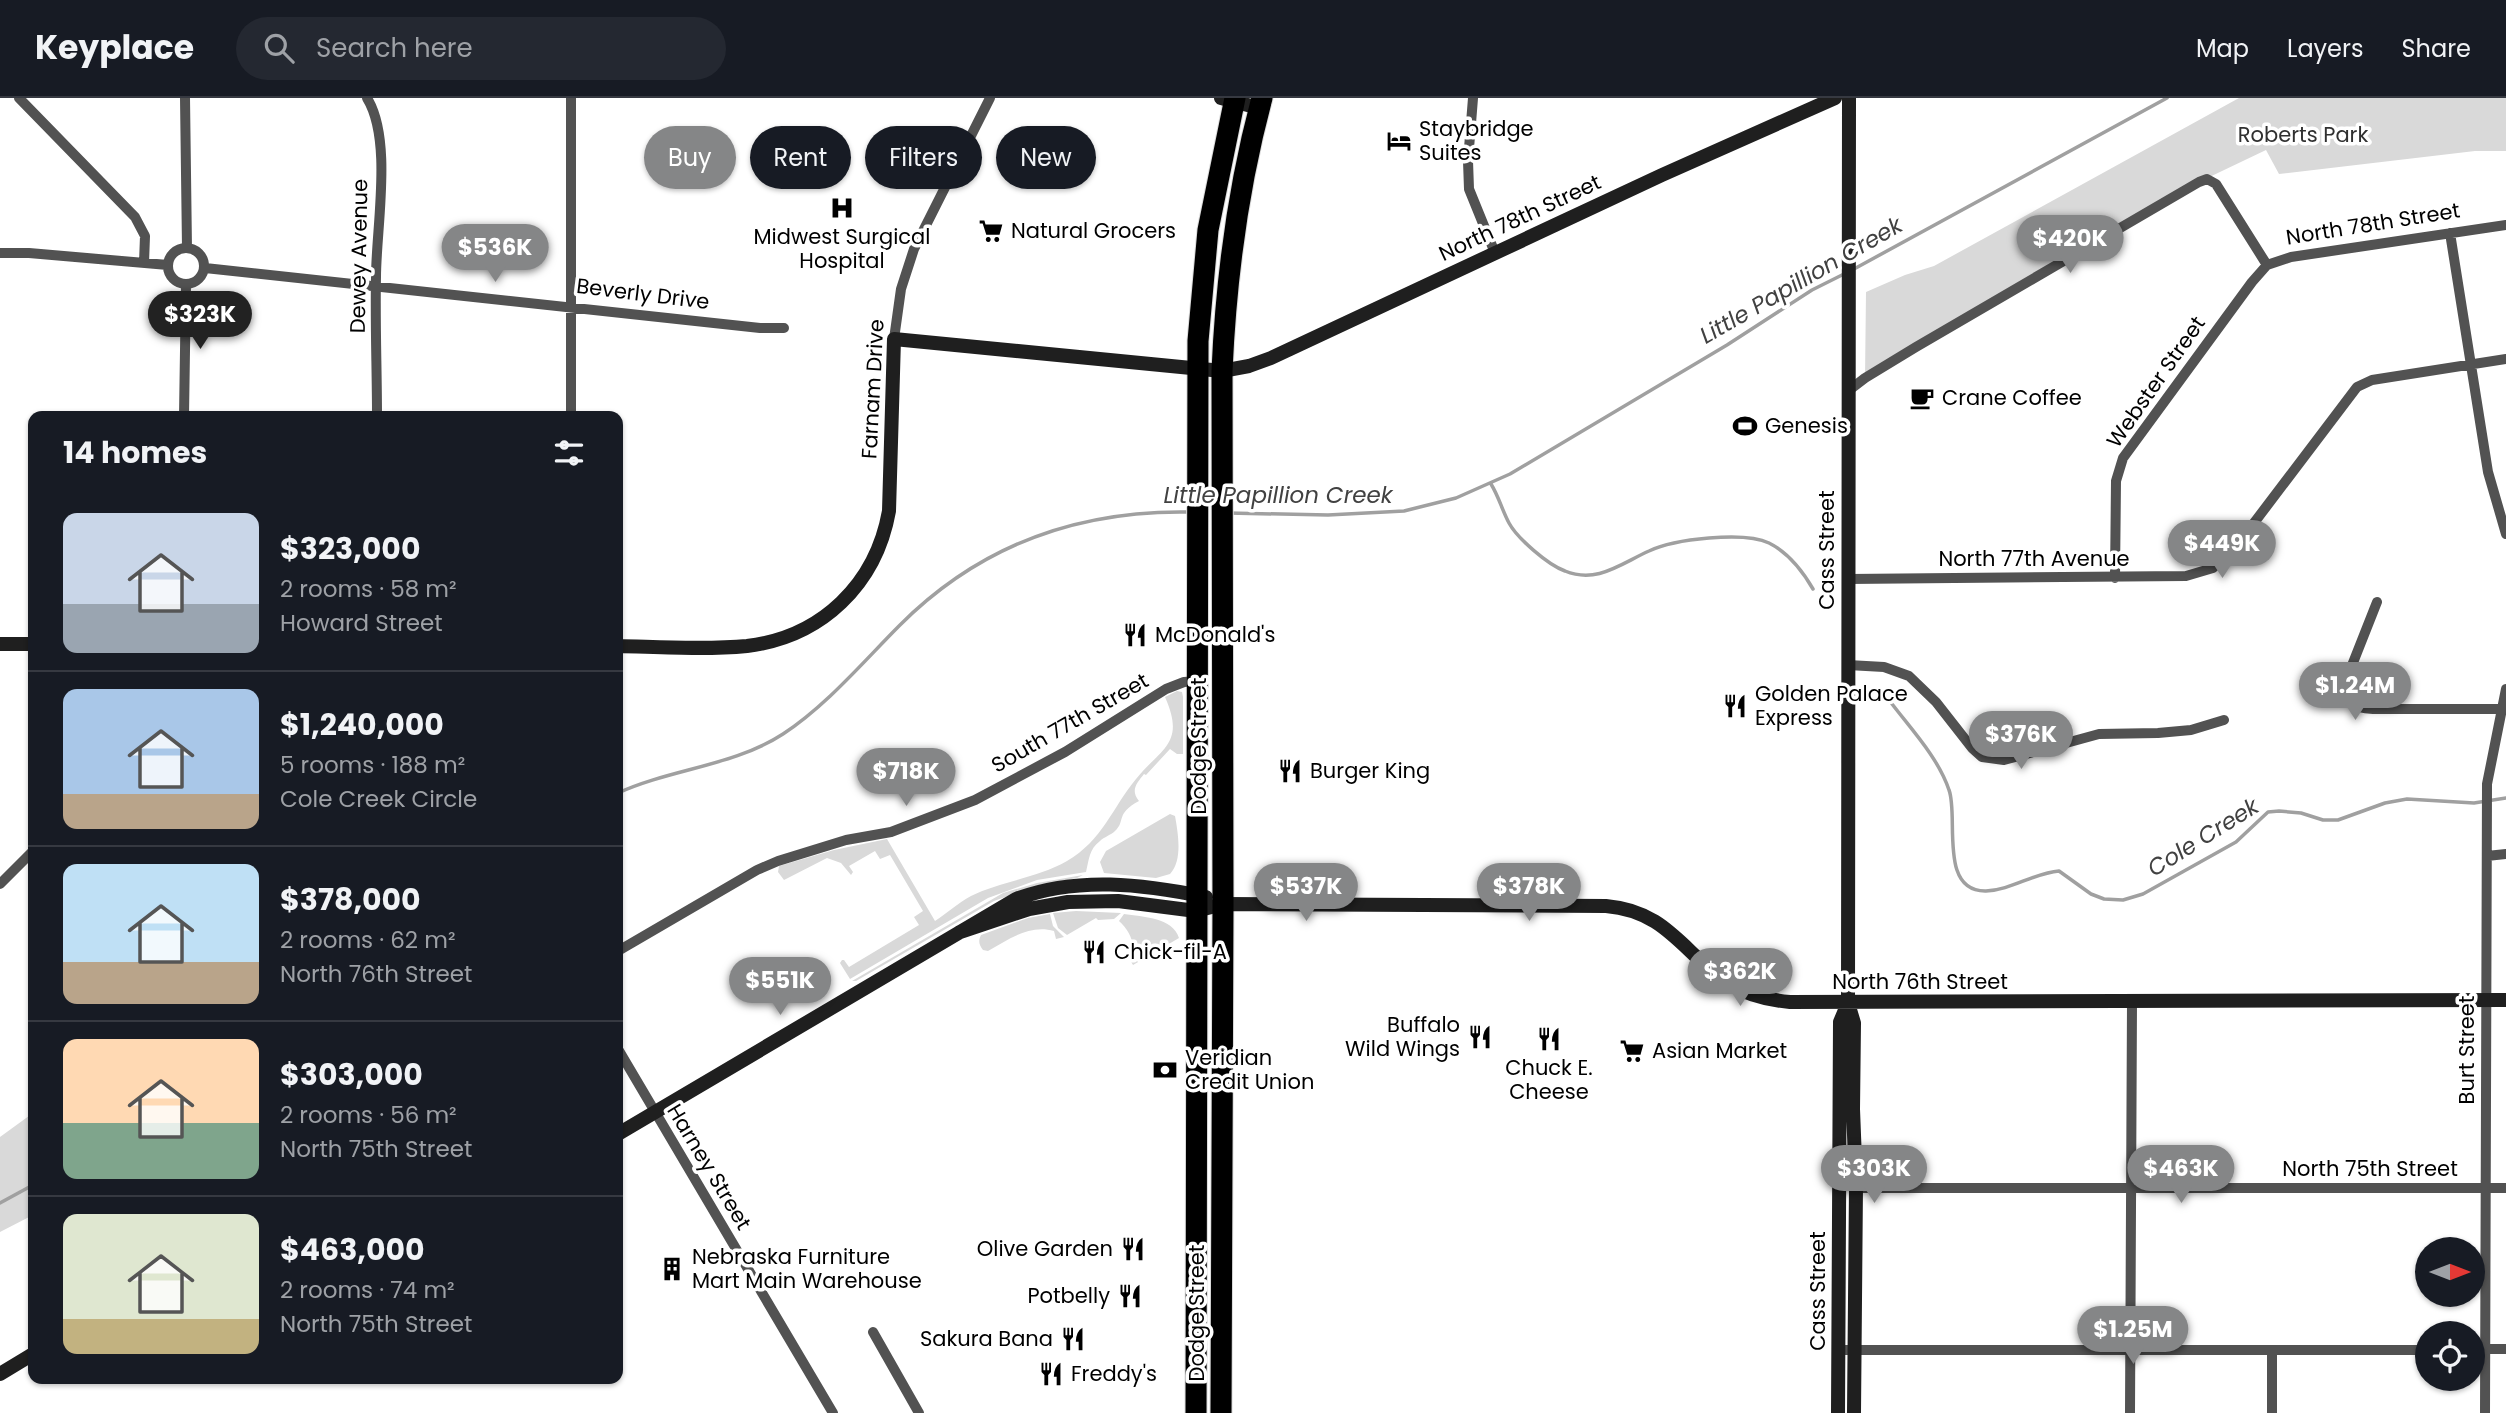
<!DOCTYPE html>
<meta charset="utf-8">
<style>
:root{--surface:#171b24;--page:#242831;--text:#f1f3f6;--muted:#9ea1a6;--line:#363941;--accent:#858687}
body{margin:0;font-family:Poppins,sans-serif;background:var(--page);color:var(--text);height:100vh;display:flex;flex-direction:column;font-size:26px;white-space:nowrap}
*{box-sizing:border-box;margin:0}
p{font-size:23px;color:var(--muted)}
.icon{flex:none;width:38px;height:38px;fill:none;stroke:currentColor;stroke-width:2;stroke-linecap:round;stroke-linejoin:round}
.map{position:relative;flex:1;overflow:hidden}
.panel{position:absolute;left:28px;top:313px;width:595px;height:973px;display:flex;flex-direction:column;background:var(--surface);border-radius:14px;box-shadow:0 2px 5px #0004}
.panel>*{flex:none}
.top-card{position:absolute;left:644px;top:28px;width:665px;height:63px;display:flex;gap:14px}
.needle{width:46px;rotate:90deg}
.fabs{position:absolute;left:2415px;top:1139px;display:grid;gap:14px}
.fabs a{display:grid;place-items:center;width:70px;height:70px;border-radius:50%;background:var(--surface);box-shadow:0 2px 5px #0004;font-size:35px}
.price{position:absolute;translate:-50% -60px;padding:0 16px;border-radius:24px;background:var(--accent);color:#fff;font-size:23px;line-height:46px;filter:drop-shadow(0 2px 4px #0008)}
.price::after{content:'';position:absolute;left:50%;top:42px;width:21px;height:16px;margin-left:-10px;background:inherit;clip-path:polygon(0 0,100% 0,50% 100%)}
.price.on{background:#222;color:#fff}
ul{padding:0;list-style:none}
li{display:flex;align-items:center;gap:21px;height:175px;padding:0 35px}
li+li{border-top:2px solid var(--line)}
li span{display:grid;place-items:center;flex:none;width:196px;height:140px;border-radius:14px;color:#555}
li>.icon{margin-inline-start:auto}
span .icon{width:84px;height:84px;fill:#fffc;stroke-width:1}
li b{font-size:30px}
h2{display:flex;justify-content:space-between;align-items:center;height:84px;padding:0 35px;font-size:30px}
.pill{padding:0 24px;border-radius:32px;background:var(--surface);box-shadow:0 2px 5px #0004;font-size:24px;line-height:63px}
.pill.on{background:var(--accent);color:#fff}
header{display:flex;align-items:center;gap:42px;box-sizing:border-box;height:98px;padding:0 35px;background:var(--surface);border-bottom:2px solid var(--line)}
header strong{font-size:33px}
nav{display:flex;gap:38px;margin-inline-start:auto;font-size:24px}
.search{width:490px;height:63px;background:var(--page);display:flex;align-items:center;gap:18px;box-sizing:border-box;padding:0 24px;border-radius:38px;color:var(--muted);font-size:26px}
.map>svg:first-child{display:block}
.green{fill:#d9d9d9}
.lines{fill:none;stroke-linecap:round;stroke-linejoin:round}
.stream{stroke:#a0a0a0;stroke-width:3.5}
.highway-casing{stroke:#dbdbdb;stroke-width:23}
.street{stroke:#525252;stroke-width:10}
.secondary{stroke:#1f1f1f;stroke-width:14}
.highway{stroke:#000;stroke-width:21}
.labels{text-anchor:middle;stroke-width:7;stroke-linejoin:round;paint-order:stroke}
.poi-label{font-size:21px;fill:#000;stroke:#fff;text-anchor:start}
.park-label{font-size:21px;fill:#303030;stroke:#fff}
.street-label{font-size:21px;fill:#000;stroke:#fff}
.water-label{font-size:23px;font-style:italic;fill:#414141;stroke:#fff}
</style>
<header>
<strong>Keyplace</strong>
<div class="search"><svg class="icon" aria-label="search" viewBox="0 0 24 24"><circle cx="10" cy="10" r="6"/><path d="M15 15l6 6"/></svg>Search here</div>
<nav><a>Map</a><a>Layers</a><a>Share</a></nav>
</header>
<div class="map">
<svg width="2506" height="1315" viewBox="0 0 2506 1315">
<rect width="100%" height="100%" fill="#fff"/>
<path class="green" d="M2239 0H2506V53H2475L2279 76 2266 52 2199 84 1865 280 1866 194 1905 177 1934 168Z
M1177 593 1182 594 1183 599V656H1177L1170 651 1146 677 1144 676C1137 685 1130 692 1139 703 1115 716 1126 723 1115 733 1111 737 1104 739 1100 743 1089 751 1089 762 1086 774L1037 782 988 800 850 881 840 865 842 862H844L849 869 919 827 914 819 923 813 890 757 880 761 875 753 849 768 853 774 851 777 841 765 827 760 784 782 778 774 779 768 834 752 887 741 935 823C947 815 958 805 971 798 1001 783 1038 780 1067 763 1103 742 1112 710 1136 681 1161 650 1186 646 1165 599Z
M1170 716 1175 718C1178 735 1183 762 1170 776L1156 780 1104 775 1100 764 1106 753Z
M1083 777 1077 780 1039 787 994 803 856 883H852L1003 795 1037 785Z
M1076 813 1121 815 1114 821 1098 822 1096 820 1067 837 1058 830 1053 815Z
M1050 816 1053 828 1064 839 1056 841 1054 833C1030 826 1009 841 988 853L983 852C979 847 978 843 981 837L1028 820Z
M1124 816C1143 819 1172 819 1179 840L1133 867 1130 862C1137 847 1130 833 1119 823Z
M33 1015V1117L0 1134V1039Z"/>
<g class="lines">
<path class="stream" d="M1854 171 2167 0
M1491 386C1499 399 1502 412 1509 425 1517 440 1548 467 1565 473 1597 486 1620 466 1649 453 1674 441 1744 433 1769 445 1789 455 1802 472 1813 491
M1228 415 1328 417 1404 413 1456 400 1510 376 1727 247 1812 192 1844 176
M1889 602C1910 630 1938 659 1949 692 1959 718 1938 794 1986 793 2011 792 2034 775 2059 773L2091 796 2104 801 2123 802 2143 796 2236 744 2268 714 2279 713 2301 715 2323 722H2338L2385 705 2407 701 2474 705 2506 700
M618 695C670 671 734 668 783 636 827 607 863 564 900 527 980 447 1076 412 1189 414
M0 1105 33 1087"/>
<g class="highway-casing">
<path id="highway" d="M1196 1315 1198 243 1208 132 1235 0
M1221 1315 1223 806 1222 273C1226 181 1238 89 1262 0"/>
</g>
<path class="street" d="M19 0 135 119 145 138 144 165
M185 0 187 150
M367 0C393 42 376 130 376 179 375 226 377 272 377 318
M571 0V318
M1473 0 1468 63 1469 91 1495 155
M2450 135 2488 374 2506 436
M168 168a18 18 0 1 1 36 0a18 18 0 1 1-36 0Z
M0 155H29L168 167
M205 170 760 230H784
M894 241 901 191 914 151 990 0
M1848 293 1865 280 1916 249 2199 84 2207 81 2216 86 2267 167
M184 318 186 187
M2115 480 2116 383 2123 360 2252 184 2267 167 2291 159 2506 127
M1848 481 2186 478 2213 470 2238 446 2357 289 2372 282 2506 261
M2377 504 2345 585C2345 605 2353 610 2373 611H2501
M1848 567 1884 569 1909 578 1936 604 1972 650 1982 659 2004 662 2099 636 2158 635 2191 632 2224 622
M2487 758 2506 756
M0 786 33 753
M618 853 757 772 778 763 846 742 891 734 975 702 1065 654 1166 591 1184 584 1197 583
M618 951 833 1315
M1856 1090H2506
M873 1234 919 1315
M2473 1251H2506
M1839 1252H2427
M2272 1252V1315
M2130 1315 2132 904
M2485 1315 2487 686 2506 591"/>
<path class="secondary" d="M1221 0 1259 10
M1849 0 1848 905 1854 925 1853 1011 1856 1088 1854 1315
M0 546H33
M618 548C660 549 705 552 747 548 822 539 876 486 889 413L894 241 1222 273 1249 268 1271 260 1662 77 1835 0
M960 834 1029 811 1068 804 1118 803 1196 813 1223 806 1606 808C1667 813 1683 855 1728 885 1747 897 1768 902 1790 904L2506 902
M618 1036 1016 801C1077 778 1143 786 1206 799
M0 1276 33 1256
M1838 1315 1840 924 1848 905"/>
<use href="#highway" class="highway"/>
</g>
<defs>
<g id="hotel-bare" transform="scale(1.89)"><path d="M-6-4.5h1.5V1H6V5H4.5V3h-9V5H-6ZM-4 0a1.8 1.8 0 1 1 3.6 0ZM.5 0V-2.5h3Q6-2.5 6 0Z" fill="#000" stroke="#fff" stroke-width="2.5" paint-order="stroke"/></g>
<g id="hospital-bare" transform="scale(1.89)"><path d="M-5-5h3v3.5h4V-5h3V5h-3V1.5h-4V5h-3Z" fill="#000" stroke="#fff" stroke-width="2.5" paint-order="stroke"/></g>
<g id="supermarket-bare" transform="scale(1.89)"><path d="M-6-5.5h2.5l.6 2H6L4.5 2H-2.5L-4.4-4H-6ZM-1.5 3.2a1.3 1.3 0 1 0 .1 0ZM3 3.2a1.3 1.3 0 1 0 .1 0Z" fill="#000" stroke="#fff" stroke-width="2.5" paint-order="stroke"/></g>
<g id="cafe-bare" transform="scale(1.89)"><path d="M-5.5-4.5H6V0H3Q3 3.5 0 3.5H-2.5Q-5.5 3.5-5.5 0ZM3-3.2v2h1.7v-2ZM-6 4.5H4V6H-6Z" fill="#000" stroke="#fff" stroke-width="2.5" paint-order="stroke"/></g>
<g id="stadium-bare" transform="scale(1.89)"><path d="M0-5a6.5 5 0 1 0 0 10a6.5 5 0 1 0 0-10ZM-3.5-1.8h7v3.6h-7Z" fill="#000" stroke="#fff" stroke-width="2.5" paint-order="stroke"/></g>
<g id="restaurant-bare" transform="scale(1.89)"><path d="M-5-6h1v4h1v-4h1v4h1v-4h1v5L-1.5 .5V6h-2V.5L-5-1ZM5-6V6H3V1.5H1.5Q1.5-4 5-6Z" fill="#000" stroke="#fff" stroke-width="2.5" paint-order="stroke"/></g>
<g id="bank-bare" transform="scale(1.89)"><path d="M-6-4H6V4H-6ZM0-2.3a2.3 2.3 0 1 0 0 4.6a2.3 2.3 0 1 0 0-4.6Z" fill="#000" stroke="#fff" stroke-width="2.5" paint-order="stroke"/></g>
<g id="building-bare" transform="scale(1.89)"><path d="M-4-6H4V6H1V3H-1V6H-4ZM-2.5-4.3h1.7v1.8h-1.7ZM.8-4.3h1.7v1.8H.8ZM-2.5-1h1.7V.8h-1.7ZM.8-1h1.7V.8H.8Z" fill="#000" stroke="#fff" stroke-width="2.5" paint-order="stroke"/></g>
</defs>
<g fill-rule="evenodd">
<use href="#hotel-bare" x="1399" y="43"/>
<use href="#hospital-bare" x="842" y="110"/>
<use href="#supermarket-bare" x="991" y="133"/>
<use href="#cafe-bare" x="1922" y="300"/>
<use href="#stadium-bare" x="1745" y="328"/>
<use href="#restaurant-bare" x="1135" y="537"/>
<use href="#restaurant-bare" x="1735" y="608"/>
<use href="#restaurant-bare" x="1290" y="673"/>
<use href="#restaurant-bare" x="1094" y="854"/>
<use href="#restaurant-bare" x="1480" y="939"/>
<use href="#restaurant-bare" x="1549" y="941"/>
<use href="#supermarket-bare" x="1632" y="953"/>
<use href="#bank-bare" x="1165" y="972"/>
<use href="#restaurant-bare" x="1133" y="1151"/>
<use href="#building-bare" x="672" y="1171"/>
<use href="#restaurant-bare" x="1130" y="1198"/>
<use href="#restaurant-bare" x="1073" y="1241"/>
<use href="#restaurant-bare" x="1051" y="1276"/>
</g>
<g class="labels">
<g class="poi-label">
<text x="1419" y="38">Staybridge<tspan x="1419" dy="24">Suites</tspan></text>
<text x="1011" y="140">Natural Grocers</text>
<text x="842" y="146" text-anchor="middle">Midwest Surgical<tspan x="842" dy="24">Hospital</tspan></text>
<text x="1942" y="307">Crane Coffee</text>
<text x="1765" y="335">Genesis</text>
<text x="1155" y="544">McDonald's</text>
<text x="1755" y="603">Golden Palace<tspan x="1755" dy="24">Express</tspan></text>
<text x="1310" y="680">Burger King</text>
<text x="1114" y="861">Chick-fil-A</text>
<text x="1460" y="934" text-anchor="end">Buffalo<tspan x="1460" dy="24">Wild Wings</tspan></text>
<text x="1652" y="960">Asian Market</text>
<text x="1185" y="967">Veridian<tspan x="1185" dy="24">Credit Union</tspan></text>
<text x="1549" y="977" text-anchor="middle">Chuck E.<tspan x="1549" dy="24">Cheese</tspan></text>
<text x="1113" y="1158" text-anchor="end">Olive Garden</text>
<text x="692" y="1166">Nebraska Furniture<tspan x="692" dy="24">Mart Main Warehouse</tspan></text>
<text x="1110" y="1205" text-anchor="end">Potbelly</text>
<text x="1053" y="1248" text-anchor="end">Sakura Bana</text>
<text x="1071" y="1283">Freddy's</text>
</g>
<g class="park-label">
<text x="2303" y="44">Roberts Park</text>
</g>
<g class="street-label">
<text transform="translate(1520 120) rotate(-25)" y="7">North 78th Street</text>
<text transform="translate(2373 126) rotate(-9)" y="7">North 78th Street</text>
<text transform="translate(359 158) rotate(-89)" y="7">Dewey Avenue</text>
<text transform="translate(643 196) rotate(7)" y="7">Beverly Drive</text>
<text transform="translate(2156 284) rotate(-55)" y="7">Webster Street</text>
<text transform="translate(873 291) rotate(-87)" y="7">Farnam Drive</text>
<text transform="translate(1827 452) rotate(-90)" y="7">Cass Street</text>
<text x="2034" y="468">North 77th Avenue</text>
<text transform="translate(1070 625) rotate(-30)" y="7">South 77th Street</text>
<text transform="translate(1199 648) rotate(-90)" y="7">Dodge Street</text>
<text x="1920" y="891">North 76th Street</text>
<text transform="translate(2467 952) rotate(-90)" y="7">Burt Street</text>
<text transform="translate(709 1069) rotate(59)" y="7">Harney Street</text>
<text x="2370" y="1078">North 75th Street</text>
<text transform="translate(1818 1193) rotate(-90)" y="7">Cass Street</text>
<text transform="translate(1197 1215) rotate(-90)" y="7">Dodge Street</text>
</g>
<g class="water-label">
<text transform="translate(1801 182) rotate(-30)" y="8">Little Papillion Creek</text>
<text x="1278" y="405">Little Papillion Creek</text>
<text transform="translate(2203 739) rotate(-32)" y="8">Cole Creek</text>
</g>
</g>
</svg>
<div class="fabs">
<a><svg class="needle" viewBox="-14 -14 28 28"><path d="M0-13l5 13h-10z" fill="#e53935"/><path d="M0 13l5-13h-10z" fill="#9ea1a6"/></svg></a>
<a><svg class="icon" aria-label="locate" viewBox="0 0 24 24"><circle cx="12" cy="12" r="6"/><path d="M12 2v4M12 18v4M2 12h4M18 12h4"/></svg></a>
</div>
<b class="price" style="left:2070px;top:177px">$420K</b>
<b class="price" style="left:495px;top:186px">$536K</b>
<b class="price on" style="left:200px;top:253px">$323K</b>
<b class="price" style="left:2222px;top:482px">$449K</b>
<b class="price" style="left:2355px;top:624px">$1.24M</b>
<b class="price" style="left:2021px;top:673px">$376K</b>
<b class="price" style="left:906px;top:710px">$718K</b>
<b class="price" style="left:1306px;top:825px">$537K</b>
<b class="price" style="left:1529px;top:825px">$378K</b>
<b class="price" style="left:1740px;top:910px">$362K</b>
<b class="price" style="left:780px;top:919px">$551K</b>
<b class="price" style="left:1874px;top:1107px">$303K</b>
<b class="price" style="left:2181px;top:1107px">$463K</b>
<b class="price" style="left:2133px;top:1268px">$1.25M</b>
<div class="top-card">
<a class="pill on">Buy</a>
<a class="pill">Rent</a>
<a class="pill">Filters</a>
<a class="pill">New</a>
</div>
<section class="panel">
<h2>14 homes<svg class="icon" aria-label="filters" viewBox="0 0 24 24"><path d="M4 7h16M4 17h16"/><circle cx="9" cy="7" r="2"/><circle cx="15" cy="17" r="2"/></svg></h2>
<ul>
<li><span style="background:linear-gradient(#c9d6e8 65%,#9aa5b1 0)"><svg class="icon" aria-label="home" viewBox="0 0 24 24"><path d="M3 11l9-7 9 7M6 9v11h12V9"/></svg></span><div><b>$323,000</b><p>2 rooms · 58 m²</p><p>Howard Street</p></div></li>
<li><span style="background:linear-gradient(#a9c7e8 75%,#b9a48a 0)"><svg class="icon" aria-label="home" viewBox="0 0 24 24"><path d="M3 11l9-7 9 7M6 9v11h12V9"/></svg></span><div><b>$1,240,000</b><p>5 rooms · 188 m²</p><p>Cole Creek Circle</p></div></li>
<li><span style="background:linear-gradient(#bfe0f5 70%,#b9a48a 0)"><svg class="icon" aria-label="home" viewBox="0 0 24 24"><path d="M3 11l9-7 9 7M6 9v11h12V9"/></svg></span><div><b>$378,000</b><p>2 rooms · 62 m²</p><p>North 76th Street</p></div></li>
<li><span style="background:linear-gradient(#ffd9b3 60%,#7fa58c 0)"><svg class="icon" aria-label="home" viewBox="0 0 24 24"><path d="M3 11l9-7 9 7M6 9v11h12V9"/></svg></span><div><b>$303,000</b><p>2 rooms · 56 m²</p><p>North 75th Street</p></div></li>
<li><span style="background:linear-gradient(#dfe7d0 75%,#c2b280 0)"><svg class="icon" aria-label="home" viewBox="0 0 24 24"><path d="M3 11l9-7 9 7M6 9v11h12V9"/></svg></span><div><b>$463,000</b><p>2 rooms · 74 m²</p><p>North 75th Street</p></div></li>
</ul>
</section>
</div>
